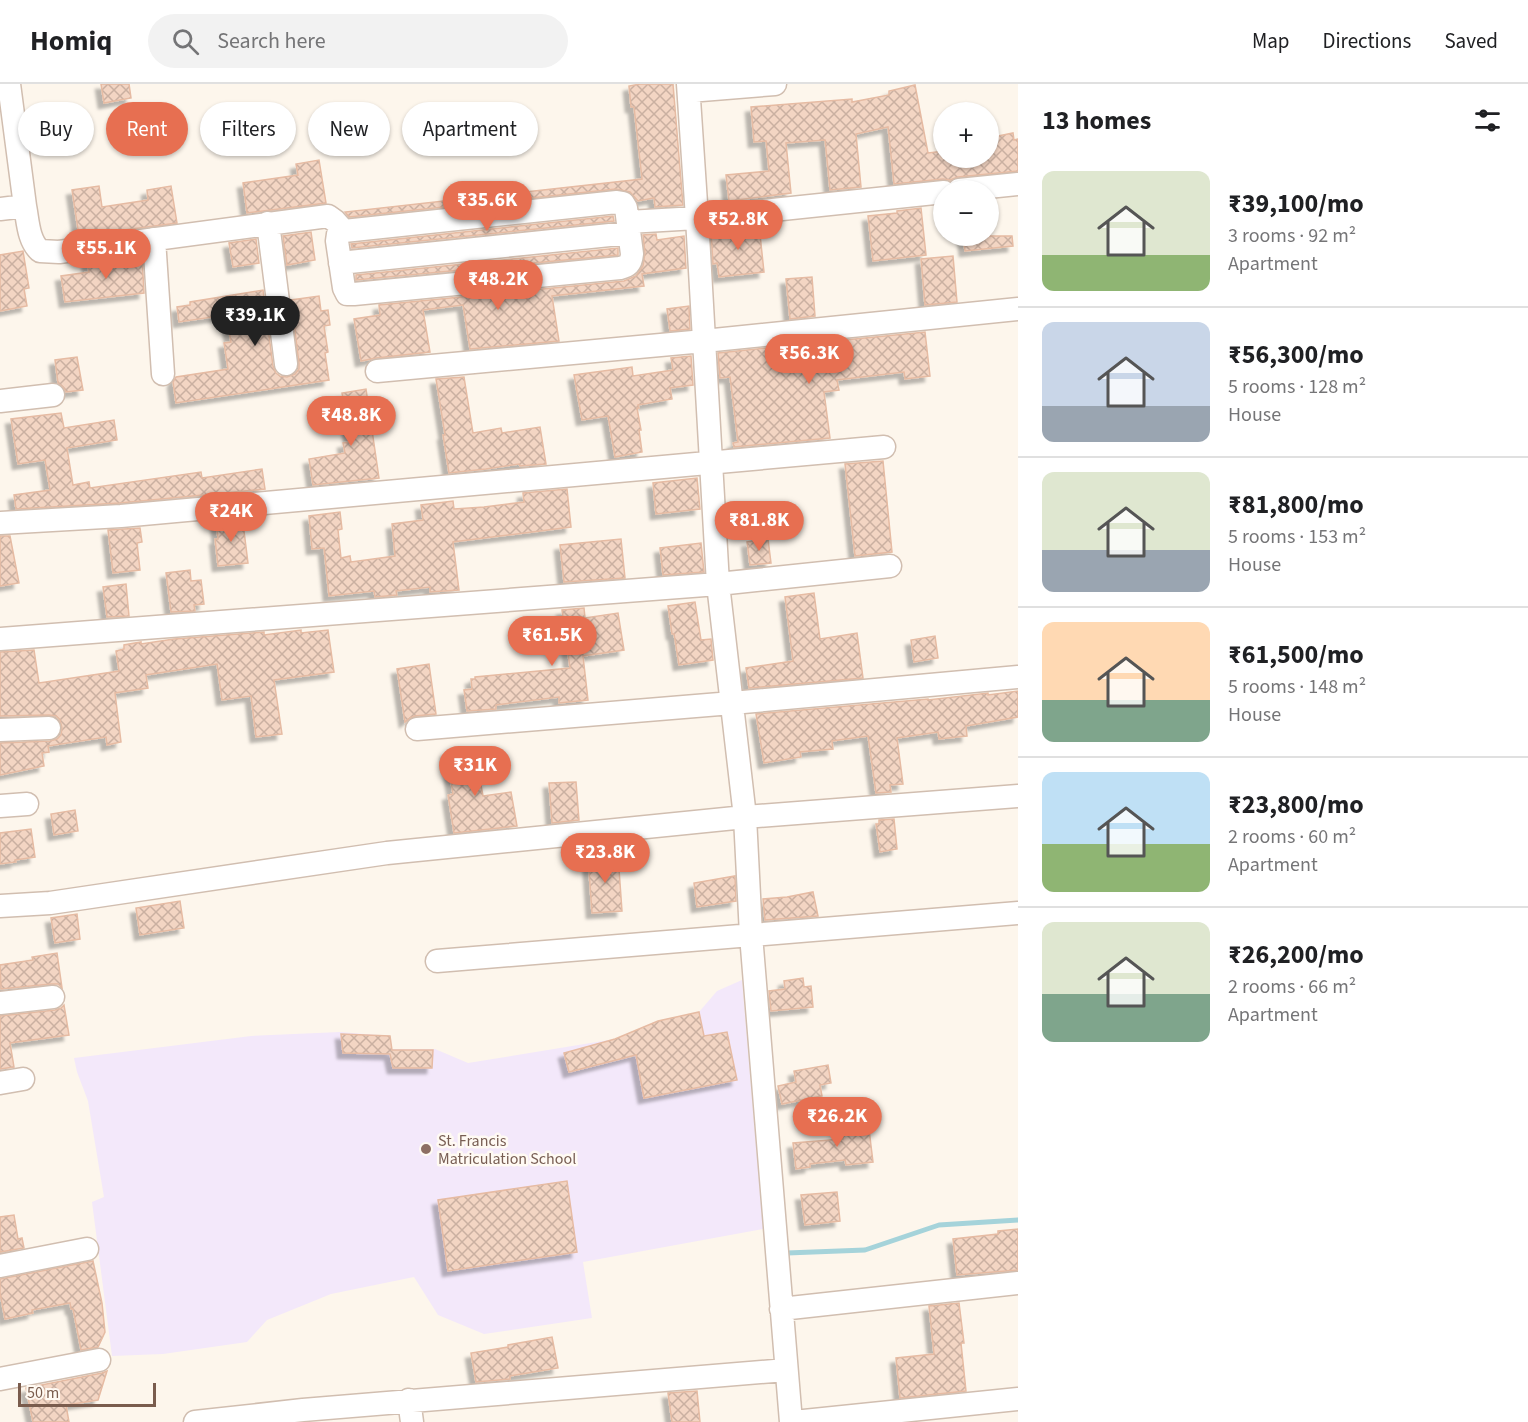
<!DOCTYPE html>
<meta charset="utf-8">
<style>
:root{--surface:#fff;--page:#f2f2f2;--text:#202124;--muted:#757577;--line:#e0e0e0;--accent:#e76f51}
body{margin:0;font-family:"Source Sans 3",sans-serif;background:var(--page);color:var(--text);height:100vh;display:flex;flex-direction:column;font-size:22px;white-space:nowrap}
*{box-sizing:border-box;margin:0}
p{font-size:20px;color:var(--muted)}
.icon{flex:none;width:33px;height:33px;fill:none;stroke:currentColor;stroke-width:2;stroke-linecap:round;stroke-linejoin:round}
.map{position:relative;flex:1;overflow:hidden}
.details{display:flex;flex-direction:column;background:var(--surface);width:510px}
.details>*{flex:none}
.hud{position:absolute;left:18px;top:18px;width:570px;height:54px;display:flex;gap:12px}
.tools{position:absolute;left:933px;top:18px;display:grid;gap:12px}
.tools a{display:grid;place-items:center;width:66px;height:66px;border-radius:50%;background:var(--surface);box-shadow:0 2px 4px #0004;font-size:30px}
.scale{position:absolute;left:18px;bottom:15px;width:138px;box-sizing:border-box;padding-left:6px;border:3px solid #7a5c4d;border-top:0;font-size:16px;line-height:21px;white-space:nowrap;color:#7a5c4d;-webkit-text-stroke:4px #fffaf3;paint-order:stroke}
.price{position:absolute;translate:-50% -51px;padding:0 14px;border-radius:21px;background:var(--accent);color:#fff;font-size:20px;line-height:39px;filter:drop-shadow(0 2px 3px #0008)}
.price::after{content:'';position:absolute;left:50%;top:36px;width:18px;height:14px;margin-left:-9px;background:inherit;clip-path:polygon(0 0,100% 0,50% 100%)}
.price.on{background:#222;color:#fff}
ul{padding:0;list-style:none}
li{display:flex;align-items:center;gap:18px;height:150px;padding:0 24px}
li+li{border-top:2px solid var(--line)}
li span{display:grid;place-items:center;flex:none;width:168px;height:120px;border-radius:12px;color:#555}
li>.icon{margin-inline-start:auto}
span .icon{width:72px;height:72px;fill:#fffc;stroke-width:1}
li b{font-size:26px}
h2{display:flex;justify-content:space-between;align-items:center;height:72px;padding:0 24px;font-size:26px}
.pill{padding:0 21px;border-radius:27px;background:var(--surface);box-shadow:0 2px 4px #0004;font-size:21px;line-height:54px}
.pill.on{background:var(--accent);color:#fff}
header{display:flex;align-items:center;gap:36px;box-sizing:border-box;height:84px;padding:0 30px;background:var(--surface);border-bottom:2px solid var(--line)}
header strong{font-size:28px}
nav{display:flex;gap:33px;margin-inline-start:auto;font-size:21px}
.search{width:420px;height:54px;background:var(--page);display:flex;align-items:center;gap:15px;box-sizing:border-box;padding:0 21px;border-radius:33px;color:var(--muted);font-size:22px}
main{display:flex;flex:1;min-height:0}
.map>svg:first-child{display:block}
.education{fill:#f3e8fa}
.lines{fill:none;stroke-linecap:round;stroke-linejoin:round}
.stream{stroke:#a5d3da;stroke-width:5}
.building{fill:url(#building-cross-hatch);stroke:#e6bba3;stroke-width:1.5;filter:url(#shadow)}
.minor-casing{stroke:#d1beb0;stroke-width:25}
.minor{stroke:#fff;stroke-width:22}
.education-dot{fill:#8d6e63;stroke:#fffaf3;stroke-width:2}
.labels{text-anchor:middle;stroke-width:5;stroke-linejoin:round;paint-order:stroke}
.education-label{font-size:16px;fill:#785e54;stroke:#fffaf3;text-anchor:start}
</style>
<header>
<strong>Homiq</strong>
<div class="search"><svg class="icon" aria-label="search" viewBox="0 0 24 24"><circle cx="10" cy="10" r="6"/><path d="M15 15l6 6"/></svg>Search here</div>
<nav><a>Map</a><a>Directions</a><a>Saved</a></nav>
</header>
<main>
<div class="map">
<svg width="1018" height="1338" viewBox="0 0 1018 1338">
<defs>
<pattern id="building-cross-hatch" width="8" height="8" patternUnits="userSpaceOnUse" patternTransform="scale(1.5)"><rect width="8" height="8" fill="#f3d5c3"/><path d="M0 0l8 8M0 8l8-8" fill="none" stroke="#cab0a1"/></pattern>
<filter id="shadow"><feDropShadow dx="-5.5" dy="5.5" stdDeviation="1.5" flood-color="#0004"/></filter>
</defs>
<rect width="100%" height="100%" fill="#fdf6ec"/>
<path class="education" d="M742 896 763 1145 583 1178 592 1234 484 1250 438 1231 414 1193 331 1210 267 1236 247 1258 163 1270 112 1272 92 1118 104 1113 88 1017 77 988 74 974 251 952 340 948 390 952 392 965H435L468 979 615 955 699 928 717 907Z"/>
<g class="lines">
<path class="stream" d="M787 1174V1169L865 1166 939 1141 1018 1136"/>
</g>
<path class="building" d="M101 0H129L131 14 104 19Z
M640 0H673L683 121 655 123 654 114 638 117 630 108 616 105 349 133 345 128 642 95 634 23H631L629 2Z
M915 1 928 69 944 67V74H988V54L1013 49 1014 56 1018 55V87L958 93 950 96 943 95 894 100 888 43 856 50 861 103 830 106 825 56 786 59 791 109 729 117 726 91 769 87 766 57 754 58 751 23 852 15V18L889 11V7Z
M319 76 326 119 247 129 243 99 298 91 296 80Z
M99 102 102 123 148 116 147 106 171 102 177 139 79 152 72 106Z
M921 124 926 171 873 177 868 132 897 129V127Z
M613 132 614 137 352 164 351 160Z
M759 141 764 188 719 193 717 179 713 180 711 148 714 147V146Z
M311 148 315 176 287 181 283 152Z
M656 150 657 156 684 152 686 184 642 190 644 202 552 212 559 257 470 265 463 221 423 226 430 268 376 274 361 277 354 235 380 231 379 221 624 197 636 192 643 182 645 169 643 151Z
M963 152H1012L1013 162 965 167Z
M256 155 259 179 233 183 229 159Z
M618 164V171L356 196V191Z
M23 167 29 204 24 205 27 222 0 227V171Z
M142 171 144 209 65 218 61 192 89 188 87 178Z
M953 172 957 218 925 221 921 175Z
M812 193 815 232 790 235 786 195Z
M263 206 273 282 276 289 280 292 287 293 295 290 299 285V279L291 216 319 212 321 227 328 226 330 241 324 242 328 268 325 269 329 296 176 319 173 298 176 293 228 285 224 259 231 258 226 231 179 238 177 223 190 221V218Z
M689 222 690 245 670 247 667 225Z
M925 248 930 292 905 295 904 288 837 296 839 306 824 308 830 354 734 363 733 359 738 358 730 293 720 294 718 269 766 264 768 278 802 274 803 278 837 274 835 257Z
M691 272 693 301 670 304 672 315 638 321 639 324H637L641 346H639L642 368 615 373 608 332 582 336 574 291 632 283 633 292 673 286 671 274Z
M77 273 83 306 66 308 63 303 58 299 55 276Z
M464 293 473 349 501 344 502 349 540 343 546 380 520 382 519 380 486 385 449 389 443 351H445L436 295Z
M366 305 379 394 313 401 309 375 345 369 343 359 350 358 342 309Z
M61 329 64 344 114 336 117 356 67 364 73 401 89 398 90 404 201 388 202 394 262 385 265 405 120 419 16 425 14 411 50 406 45 376 18 380 11 335Z
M883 377 892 468 855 472 845 380Z
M697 394 700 425 656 430 653 399Z
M567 405 571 443 453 458 459 506 430 508V503L396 507 397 511 375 513 374 507 329 512 324 464 312 465 309 432 340 428 342 445 338 446 341 474 350 472 351 478 395 472 392 440 423 436 421 421 453 417 454 425 484 423 524 418 523 409Z
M233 435 234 440 243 439 248 479 218 482 215 455H218L216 437Z
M140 444 142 458 137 459 140 486 113 489 108 446Z
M0 452H10L19 499 0 502Z
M621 455 625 494 564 498 560 461Z
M768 455 771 479 750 481 747 458Z
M701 459 704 488 663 491 660 464Z
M190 486 191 497 201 496 204 520 194 521 195 527 171 528 166 489Z
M126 500 129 532 107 533 103 503Z
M814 509 820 555 857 549 863 594 749 604 746 584 793 577 785 513Z
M695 518 701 556 711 555 713 576 679 581 674 550H672L668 522Z
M584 524 585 534 618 529 624 566 583 572 588 616 559 619V613L496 621V625L467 627 464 606 472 605 471 595H475V593L570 584 562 526Z
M301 546V549L328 546 334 588 274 596 282 650 256 653 251 612 222 616 217 580 146 591 148 604 115 609 121 658 107 661 106 653 48 662 49 668 42 669 44 682 0 691V659L50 657 57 655 61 651 62 644 60 636 56 632 49 631 0 632V568L34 566 39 599 119 587 116 567 124 565V561L141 558V560L174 555 264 548V551Z
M935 552 938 574 914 578 911 556Z
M429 580 436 630 415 632 410 634 405 638 397 585Z
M1018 607V633L966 642 967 652 939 655 938 648 897 654 903 700 890 701 891 708 876 709 868 652 832 657 833 665 800 668 801 673 764 679 756 630 928 615V616L988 609V611Z
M474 663 483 712 511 708 517 742 454 749 448 711 453 710 446 668Z
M576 698 579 736 552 739 549 699Z
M75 726 78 747 54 751 51 730Z
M894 735 897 765 880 768 876 740H879V736Z
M31 745 35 773 15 776 16 778 0 780V749Z
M618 771 622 827 592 829 588 773Z
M735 792 736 817 697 823 694 799Z
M813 808 818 832 765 836 763 815 787 813Z
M180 817 184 844 140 851 136 824Z
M77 830 80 855 55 859 51 834Z
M57 869 62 904 58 900H51L1 905 0 881 33 876 32 873Z
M803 894 804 903 811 902 813 923 771 927 769 907 785 905 784 897Z
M64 921 69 951 10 959 14 983 0 985V932L55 926 61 924Z
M699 928 704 952 727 948 737 996 644 1014 636 971 569 988 564 969 615 955 658 937Z
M341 950 390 952 392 966H433L432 984H393L390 970 343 969Z
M828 981 831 999 820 1001 822 1012 782 1020 778 1002 796 998 794 987Z
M868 1037 873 1078 846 1081 845 1076 810 1080V1083L796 1085 793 1059 843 1055 841 1040Z
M567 1097 577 1168 448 1187 438 1116Z
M837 1108 840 1137 805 1141 801 1111Z
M14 1131 18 1155 22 1154 24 1164 0 1168V1133Z
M1018 1145V1186L957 1191 953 1155 998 1150V1147Z
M93 1177 102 1219 105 1248 98 1263 81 1266 73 1225H71L70 1219 32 1226 33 1229 5 1235 0 1209V1195Z
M959 1219 964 1259H961L966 1307 900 1314 896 1274 934 1270 929 1222Z
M552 1253 558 1284 510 1292V1295L476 1298 471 1269 508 1263V1261Z
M107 1287 98 1316 66 1321 69 1338H33L26 1304 102 1289Z
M697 1307 700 1338H672L668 1309Z"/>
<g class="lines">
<g class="minor-casing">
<path id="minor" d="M688 0 697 134 718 500 745 733 751 851 791 1338
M689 7 775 0
M959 106 1018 100
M617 118 623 119 626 124 632 170C631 180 628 182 620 184L354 210H347L344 204 337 157 338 150 344 147Z
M25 122C28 137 28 156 40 167L59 168 328 132 335 137 344 147
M0 125 25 122 9 0
M628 138 697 134 944 108
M268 139 286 280
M154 155 163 290
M340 179 629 149
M377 287 704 257 1018 225
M0 317 53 311
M0 439 121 432 884 363
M0 555 718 500 890 482
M417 645 732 619 1018 593
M0 646 49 644
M0 722 27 720
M0 822 50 819 387 769 745 733 1018 712
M437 877 1018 829
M0 919 53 913
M0 999 23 995
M0 1182 87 1165
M781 1225 1018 1199
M0 1295 99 1276
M409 1316 412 1338
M195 1338 303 1326 786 1286
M794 1338 1018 1315"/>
</g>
<use href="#minor" class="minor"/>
</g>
<circle class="education-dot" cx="426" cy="1065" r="6"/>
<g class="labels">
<g class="education-label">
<text x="438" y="1062">St. Francis<tspan x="438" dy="18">Matriculation School</tspan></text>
</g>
</g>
</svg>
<div class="tools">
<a>+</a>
<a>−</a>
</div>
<div class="scale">50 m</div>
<b class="price" style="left:487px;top:148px">₹35.6K</b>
<b class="price" style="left:738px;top:167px">₹52.8K</b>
<b class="price" style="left:106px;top:196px">₹55.1K</b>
<b class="price" style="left:498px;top:227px">₹48.2K</b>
<b class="price on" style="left:255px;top:263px">₹39.1K</b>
<b class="price" style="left:809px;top:301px">₹56.3K</b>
<b class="price" style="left:351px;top:363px">₹48.8K</b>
<b class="price" style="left:231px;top:459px">₹24K</b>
<b class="price" style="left:759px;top:468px">₹81.8K</b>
<b class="price" style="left:552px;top:583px">₹61.5K</b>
<b class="price" style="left:475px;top:713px">₹31K</b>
<b class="price" style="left:605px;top:800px">₹23.8K</b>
<b class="price" style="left:837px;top:1064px">₹26.2K</b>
<div class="hud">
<a class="pill">Buy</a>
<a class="pill on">Rent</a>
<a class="pill">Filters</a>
<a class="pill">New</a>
<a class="pill">Apartment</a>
</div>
</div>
<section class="details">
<h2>13 homes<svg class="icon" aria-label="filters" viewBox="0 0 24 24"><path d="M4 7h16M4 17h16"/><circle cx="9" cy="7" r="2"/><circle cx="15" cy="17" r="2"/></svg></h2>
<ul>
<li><span style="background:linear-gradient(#dfe7d0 70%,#8fb573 0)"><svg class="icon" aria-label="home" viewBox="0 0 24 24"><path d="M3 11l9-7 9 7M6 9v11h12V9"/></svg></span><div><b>₹39,100/mo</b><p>3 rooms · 92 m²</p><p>Apartment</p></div></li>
<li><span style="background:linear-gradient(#c9d6e8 70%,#9aa5b1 0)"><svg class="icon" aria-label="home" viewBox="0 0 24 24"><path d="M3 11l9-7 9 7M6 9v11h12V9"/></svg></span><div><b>₹56,300/mo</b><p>5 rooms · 128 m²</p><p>House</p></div></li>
<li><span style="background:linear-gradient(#dfe7d0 65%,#9aa5b1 0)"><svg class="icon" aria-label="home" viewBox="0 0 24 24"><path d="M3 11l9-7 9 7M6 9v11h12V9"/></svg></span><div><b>₹81,800/mo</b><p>5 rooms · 153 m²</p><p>House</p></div></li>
<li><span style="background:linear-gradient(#ffd9b3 65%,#7fa58c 0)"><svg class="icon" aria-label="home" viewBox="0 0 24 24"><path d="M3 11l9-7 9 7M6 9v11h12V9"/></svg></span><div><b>₹61,500/mo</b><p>5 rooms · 148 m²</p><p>House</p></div></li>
<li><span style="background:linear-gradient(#bfe0f5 60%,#8fb573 0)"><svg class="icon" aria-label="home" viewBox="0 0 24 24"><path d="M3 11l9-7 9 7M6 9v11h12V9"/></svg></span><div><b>₹23,800/mo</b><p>2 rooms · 60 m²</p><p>Apartment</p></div></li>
<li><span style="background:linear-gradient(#dfe7d0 60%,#7fa58c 0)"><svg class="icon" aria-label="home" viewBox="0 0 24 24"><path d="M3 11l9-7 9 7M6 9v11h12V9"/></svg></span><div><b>₹26,200/mo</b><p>2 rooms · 66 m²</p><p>Apartment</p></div></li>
</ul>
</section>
</main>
